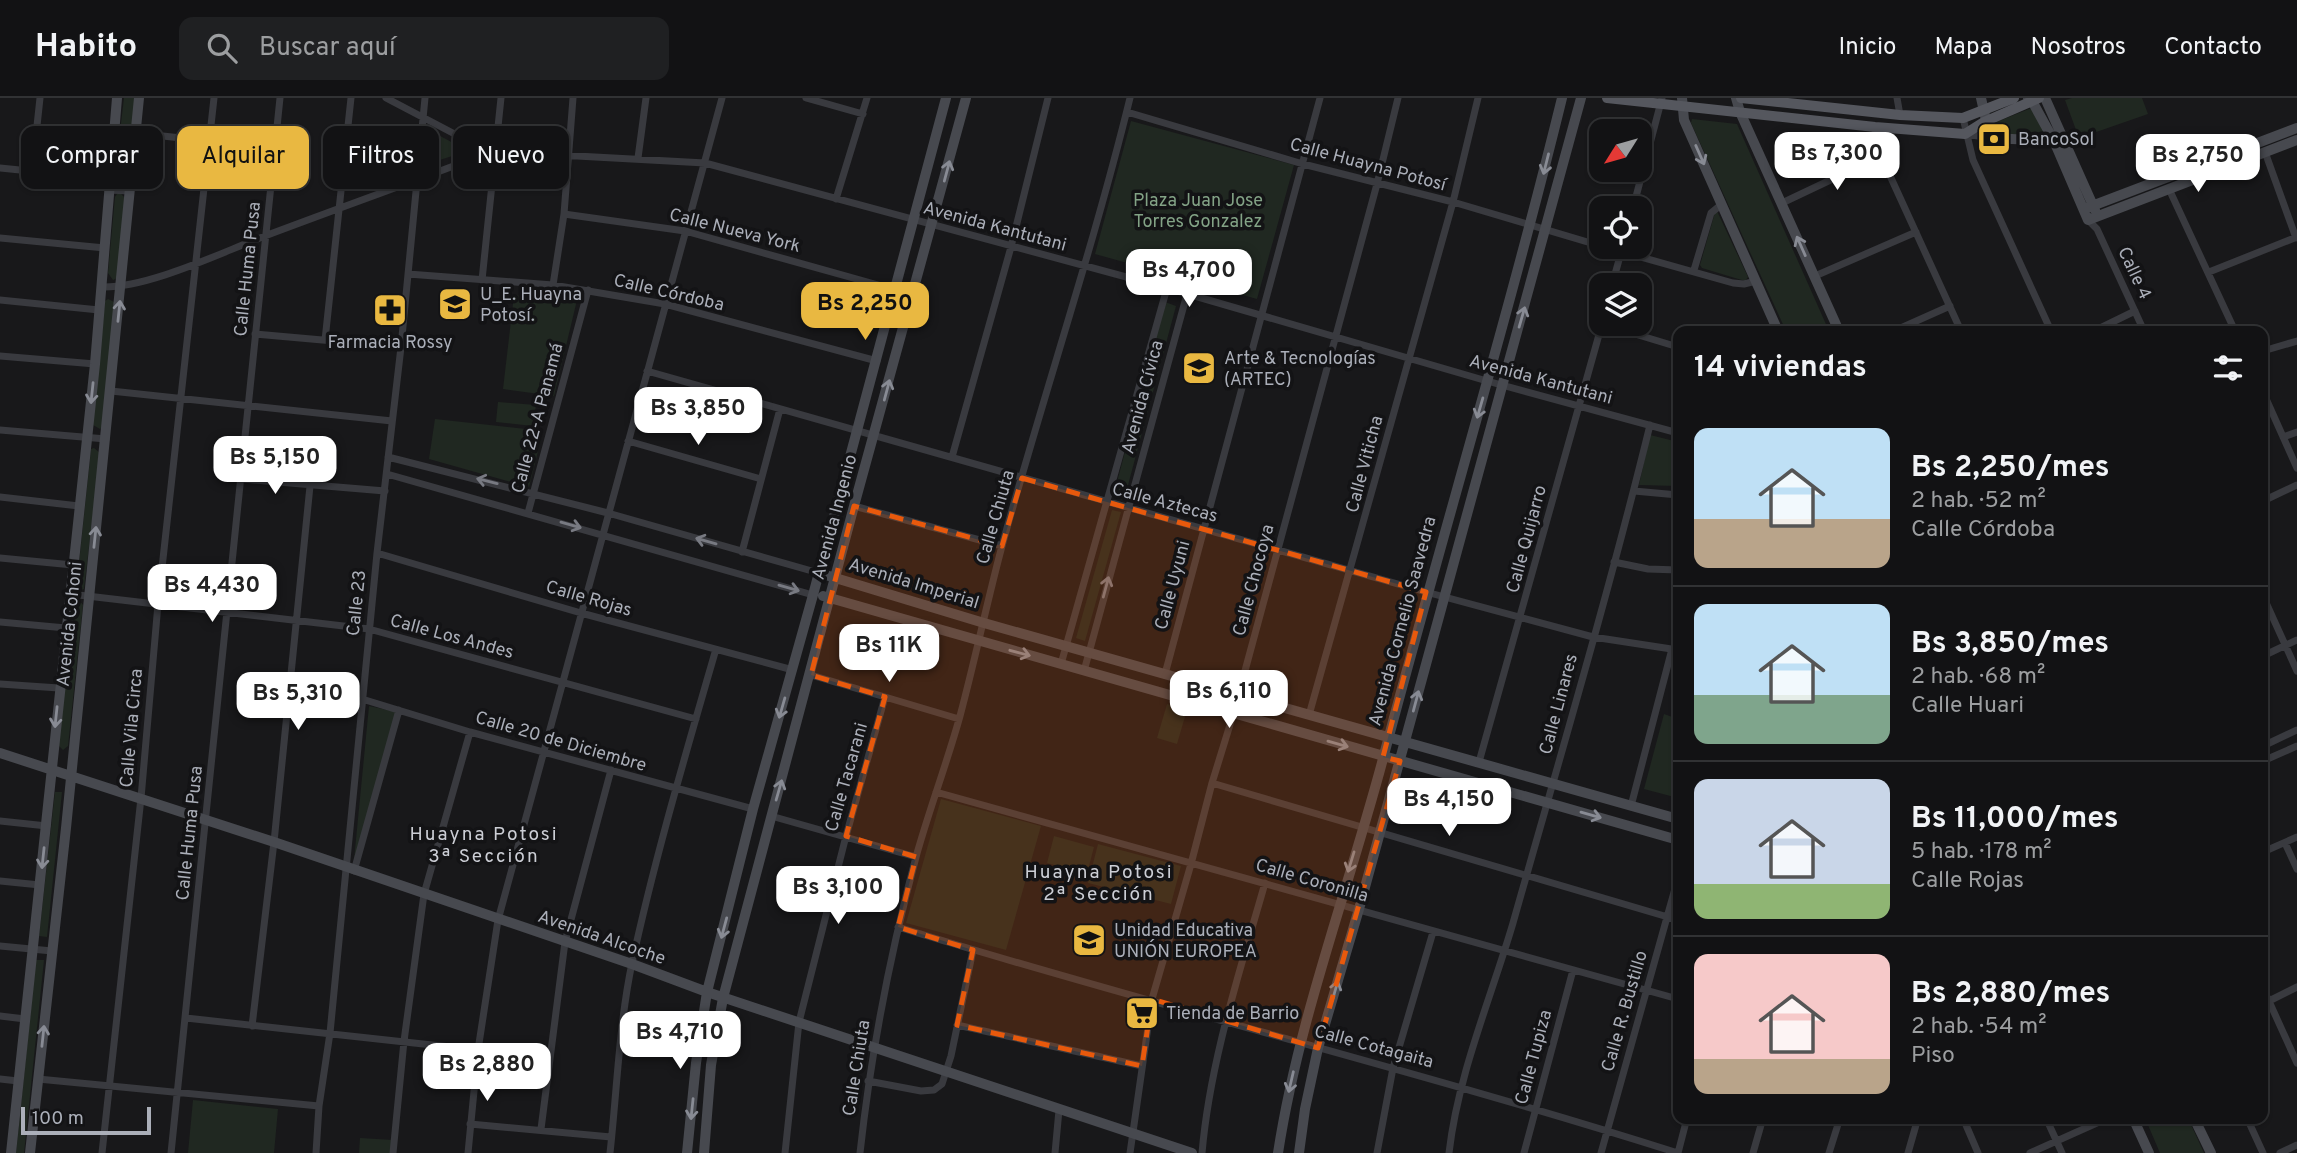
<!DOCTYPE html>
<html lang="es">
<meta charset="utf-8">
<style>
:root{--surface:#121214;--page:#1f2022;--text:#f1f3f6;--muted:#9c9ea0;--line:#313234;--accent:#e9b841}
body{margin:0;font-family:Overpass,sans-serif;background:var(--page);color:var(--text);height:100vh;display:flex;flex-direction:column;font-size:26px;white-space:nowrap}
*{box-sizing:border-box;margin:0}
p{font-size:23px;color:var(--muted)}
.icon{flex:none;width:38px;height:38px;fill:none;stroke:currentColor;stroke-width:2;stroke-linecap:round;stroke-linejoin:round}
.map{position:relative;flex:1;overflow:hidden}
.sheet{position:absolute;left:1673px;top:228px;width:595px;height:798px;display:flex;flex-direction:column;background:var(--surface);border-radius:14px;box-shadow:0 2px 5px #0004,0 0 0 2px var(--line)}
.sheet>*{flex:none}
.hud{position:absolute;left:21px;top:28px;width:665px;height:63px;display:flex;gap:14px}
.needle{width:46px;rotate:233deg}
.controls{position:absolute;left:1589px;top:21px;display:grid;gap:14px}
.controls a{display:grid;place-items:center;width:63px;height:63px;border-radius:14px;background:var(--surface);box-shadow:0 2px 5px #0004,0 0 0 2px var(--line);font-size:35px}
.scale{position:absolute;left:21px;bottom:18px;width:130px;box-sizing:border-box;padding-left:7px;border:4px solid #abafb9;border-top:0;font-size:19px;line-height:24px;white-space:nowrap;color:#abafb9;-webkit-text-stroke:5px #131315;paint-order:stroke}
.price{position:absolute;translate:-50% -60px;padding:0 16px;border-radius:14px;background:#fff;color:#222;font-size:23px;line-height:46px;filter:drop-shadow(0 2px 4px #0008)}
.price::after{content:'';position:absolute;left:50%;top:42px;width:21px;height:16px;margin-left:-10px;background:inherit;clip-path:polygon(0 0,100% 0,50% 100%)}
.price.current{background:var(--accent);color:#111}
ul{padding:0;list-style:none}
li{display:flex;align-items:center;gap:21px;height:175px;padding:0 21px}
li+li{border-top:2px solid var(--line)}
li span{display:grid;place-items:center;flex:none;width:196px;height:140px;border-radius:14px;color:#555}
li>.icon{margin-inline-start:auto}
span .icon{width:84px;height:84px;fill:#fffc;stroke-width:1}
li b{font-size:30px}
h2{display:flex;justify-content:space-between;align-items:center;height:84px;padding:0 21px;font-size:30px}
.chip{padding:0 24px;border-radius:14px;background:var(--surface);box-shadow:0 2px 5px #0004,0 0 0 2px var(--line);font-size:24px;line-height:63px}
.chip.current{background:var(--accent);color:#111}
header{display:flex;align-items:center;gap:42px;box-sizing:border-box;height:98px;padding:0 35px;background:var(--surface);border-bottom:2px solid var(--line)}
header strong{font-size:33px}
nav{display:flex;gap:38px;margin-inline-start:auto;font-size:24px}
.search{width:490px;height:63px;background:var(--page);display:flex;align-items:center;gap:18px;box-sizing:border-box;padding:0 24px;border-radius:14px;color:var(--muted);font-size:26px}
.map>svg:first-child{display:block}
.green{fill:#202821}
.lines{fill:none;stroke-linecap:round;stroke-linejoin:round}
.street{stroke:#393a3f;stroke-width:7}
.secondary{stroke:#47494f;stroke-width:10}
.primary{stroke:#55575e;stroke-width:10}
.oneway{stroke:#888b94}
.oneway2{stroke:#787a82}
.marked{fill:#e8590c;fill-opacity:0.2;stroke:#e8590c;stroke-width:5;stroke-dasharray:14 9;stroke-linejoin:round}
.labels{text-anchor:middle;stroke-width:7;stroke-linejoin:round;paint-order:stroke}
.poi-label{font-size:18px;fill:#abafb9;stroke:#131315;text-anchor:start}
.street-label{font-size:18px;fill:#abafb9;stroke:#131315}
.park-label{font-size:18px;fill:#83a386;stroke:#131315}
.neighbourhood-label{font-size:19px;letter-spacing:2px;fill:#ccced5;stroke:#131315}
</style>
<header>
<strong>Habito</strong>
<div class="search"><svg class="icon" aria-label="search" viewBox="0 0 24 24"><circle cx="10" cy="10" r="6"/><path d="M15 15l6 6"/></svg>Buscar aquí</div>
<nav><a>Inicio</a><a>Mapa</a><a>Nosotros</a><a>Contacto</a></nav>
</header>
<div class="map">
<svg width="2297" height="1055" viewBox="0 0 2297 1055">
<rect width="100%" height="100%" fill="#18181a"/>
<path class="green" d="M124 0H135L128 69 122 73 116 67Z
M2072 0H2142L2148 16 2079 40 2065 2Z
M2029 11H2032L2045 35 2044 38 1994 35 1993 33 1994 25Z
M1692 21 1737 26 1829 233H1786L1691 25Z
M1131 23 1294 67 1257 201 1095 156Z
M429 32 468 53 424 67Z
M117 96H121L125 100 117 180 113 182 108 175 115 99Z
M1716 111 1748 179 1745 183 1702 170 1700 167Z
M514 197 577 202 554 298 503 291Z
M108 201 116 205 104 328 100 331 93 327 105 203Z
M1165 204 1176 208 1124 402 1113 399Z
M498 304 536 307 533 328 496 324Z
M435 321 543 333 529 389 429 361Z
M1650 337 1678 344V388L1639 387Z
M94 350 100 355 84 491 76 494 91 351Z
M1112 412 1121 414 1085 543 1076 540Z
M79 502 83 507 68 648 63 652 58 647 73 503Z
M1167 606 1187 612 1177 646 1157 640Z
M369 608 397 614 354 762Z
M1664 616 1678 621V700L1644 691Z
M55 694H62L47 839 39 838Z
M941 701 1041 728 1006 852 906 825Z
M1054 738 1094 749 1087 776 1047 765Z
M1098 746 1181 768 1171 806 1088 785Z
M36 862H44L24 1055H16Z
M193 1002 278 1011 274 1055H188Z
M2145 1020H2188L2204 1055H2160Z
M360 1040 393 1042 392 1055H359Z"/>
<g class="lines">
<path class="street" d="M386 0 487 53 705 65 1167 190 1487 283 1678 335
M806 0 863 16
M1897 0 1900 17
M1127 14 1303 66 1453 104 1601 148
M1963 20 1973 62 2051 233
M1875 29 1876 44 1881 58 1961 233
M135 35 209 43
M1966 36 1990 40
M2265 54 2296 140
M638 60 646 0
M0 70 109 81
M32 74 40 0
M109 76 132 78
M2169 91 2235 233
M108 92 130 93
M836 101 867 0
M1782 105 1881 58
M1633 110 1662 0
M564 116 685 133 896 192
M2088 122 2097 131 2144 233
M0 140 105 150
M1605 149 1733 185 1744 186 1756 183
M1694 172 1711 115 1722 106
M2209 174 2297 139
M408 176 553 187 665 206 877 263
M1815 178 1916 134
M482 182 501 0
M553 187 564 116 573 0
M1612 187 1622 151
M102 189C149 190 220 155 265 138 334 112 404 87 472 61L487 53
M0 202 99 212
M1894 233 1950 208
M2094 233 2135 213
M255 236 401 249
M325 242 351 0
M2263 253 2297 243
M0 258 95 266
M647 273 1426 494 1593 539 1678 552
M111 293 392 323
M2263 294 2297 370
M0 332 106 341
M2283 339 2297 334
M628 343 761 381
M388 359 608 415 819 475
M952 359 1011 149 1048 0
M387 376 813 497
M242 381 385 393
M1634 393 1678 397
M0 399 79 408
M2263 403 2297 387
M854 408 1002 448
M528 415 588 192
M742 454 780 311
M377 455 581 515 793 572
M0 460 73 467
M1614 464 1648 471 1678 472
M70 496 369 531 696 621
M2263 498 2297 573
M0 524 66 530
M2263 558 2297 542
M1061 566 1167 190
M1084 573 1187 196
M1165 576 1320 0
M811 577 959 621
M0 586 59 590
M362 601 470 634 753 711
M1309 617 1453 104 1478 0
M2263 648 2297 632
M2263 663 2297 648
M1479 664 1602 226 1678 249
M1212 685 1678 822
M936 694 1678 901
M1631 708 1672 551
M771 718 916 759
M0 723 47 728
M2285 745 2297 771
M2263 754 2297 739
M354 773 399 612
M0 783 40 787
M898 829C1157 909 1420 973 1678 1055
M0 848 52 853
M2263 890 2297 965
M2263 906 2297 889
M0 918 25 921
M186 920 478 952
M957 927 1142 968
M252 928 274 744 310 388
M0 981 18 983
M38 981 319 1008
M868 983 921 993 934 992 942 986 951 958 973 852
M1963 1020 1978 1055
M2046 1020 2062 1055
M2247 1020 2263 1055
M470 1026 611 1039
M541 1031 565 844 611 672
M102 1055 141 700 158 506 214 0
M171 1055 280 0
M316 1055 319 1008 330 935 377 455 401 249 425 0
M393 1055 404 943 424 796 470 634
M468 1055 478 952 498 822 722 0
M610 1055C617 992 619 927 632 865 655 759 686 655 716 551
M785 1055 799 924 846 738 885 599
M860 1055C871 955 890 856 916 759 929 712 947 665 960 618 975 562 987 504 1002 448 1043 298 1093 151 1130 0
M1055 1055 1059 1012
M1130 1055 1152 901 1191 766 1212 685 1233 617 1377 86 1398 0
M1202 1055C1210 963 1240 873 1265 785
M1377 1055 1393 970 1433 834
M1449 1055C1458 976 1491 900 1513 825 1560 659 1609 494 1650 327
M1524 1055 1573 872
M1601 1055 1678 780
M1678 1055 1687 1020
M1753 1055 1763 1020
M1829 1055 1840 1020
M1908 1055 1918 1020
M2030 1055 2108 1020
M2280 1055 2297 1047"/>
<path class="secondary" d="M1682 0 1684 22 1778 233
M1736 0 1740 14 1839 233
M1981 0 1990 40 2058 43
M2028 0 2032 3 2054 43 2088 122 2297 42
M2045 0 2095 112
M2084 111 2297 30
M819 475 984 525 1678 721
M823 498 1678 742
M0 655 274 744 632 866 707 894 1192 1055
M2133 1020 2149 1055
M2194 1020 2211 1055
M11 1055 95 266 117 0
M30 1055 66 730 139 0
M687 1055 696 965 707 894 753 711 813 497 946 0
M704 1055 711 967 723 900 854 408 966 0
M1278 1055C1299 919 1349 790 1384 657 1442 438 1508 220 1562 0
M1299 1055 1305 1011 1318 950 1359 811 1581 0"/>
<path class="primary" d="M1607 0 1875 29 1965 36 1984 24 2039 0
M1741 0 1900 17 1963 20 2014 0"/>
</g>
<defs><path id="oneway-shaft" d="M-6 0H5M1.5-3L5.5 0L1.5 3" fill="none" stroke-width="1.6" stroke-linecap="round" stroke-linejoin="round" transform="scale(1.75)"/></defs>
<g class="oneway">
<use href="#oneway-shaft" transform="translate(1700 57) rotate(66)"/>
<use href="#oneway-shaft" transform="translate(1546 66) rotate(104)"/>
<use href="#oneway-shaft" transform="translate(947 73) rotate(-75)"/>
<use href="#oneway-shaft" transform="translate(1801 148) rotate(-114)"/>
<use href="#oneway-shaft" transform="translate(119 213) rotate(-84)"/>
<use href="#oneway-shaft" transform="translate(1522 219) rotate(-74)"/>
<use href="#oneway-shaft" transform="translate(887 292) rotate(-75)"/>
<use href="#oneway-shaft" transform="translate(92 295) rotate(96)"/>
<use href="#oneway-shaft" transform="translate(1480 310) rotate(106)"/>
<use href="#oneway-shaft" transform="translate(95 439) rotate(-84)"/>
<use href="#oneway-shaft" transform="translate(1020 555) rotate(15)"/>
<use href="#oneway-shaft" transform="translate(1416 603) rotate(-75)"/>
<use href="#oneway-shaft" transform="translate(782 610) rotate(106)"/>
<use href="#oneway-shaft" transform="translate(56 619) rotate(96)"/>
<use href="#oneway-shaft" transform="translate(1338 646) rotate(16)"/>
<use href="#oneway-shaft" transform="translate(779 692) rotate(-74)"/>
<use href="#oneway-shaft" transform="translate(1591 717) rotate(16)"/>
<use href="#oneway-shaft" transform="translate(43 760) rotate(96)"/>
<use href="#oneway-shaft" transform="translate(1351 764) rotate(107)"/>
<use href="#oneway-shaft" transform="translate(724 830) rotate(105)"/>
<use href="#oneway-shaft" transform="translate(1335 893) rotate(-74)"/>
<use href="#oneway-shaft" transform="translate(43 938) rotate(-84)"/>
<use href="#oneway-shaft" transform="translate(1291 984) rotate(103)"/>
<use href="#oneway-shaft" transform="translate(692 1011) rotate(96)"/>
</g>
<g class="oneway2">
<use href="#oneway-shaft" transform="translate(487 383) rotate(-166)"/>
<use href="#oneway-shaft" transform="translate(571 427) rotate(16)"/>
<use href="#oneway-shaft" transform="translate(706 443) rotate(-164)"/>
<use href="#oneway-shaft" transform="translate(1106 489) rotate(-75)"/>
<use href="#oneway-shaft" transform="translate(789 490) rotate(16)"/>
</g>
<path class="marked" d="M1022 380 1426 494 1383 659 1400 663 1318 950 1152 901 1142 968 957 927 973 852 898 829 916 759 846 738 885 599 811 577 854 408 1002 448Z"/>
<defs>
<g id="bank-square" transform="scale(1.75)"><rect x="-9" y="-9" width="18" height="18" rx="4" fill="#e9b841" stroke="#131315"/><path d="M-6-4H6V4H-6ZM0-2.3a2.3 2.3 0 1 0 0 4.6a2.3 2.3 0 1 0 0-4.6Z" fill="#111"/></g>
<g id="school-square" transform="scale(1.75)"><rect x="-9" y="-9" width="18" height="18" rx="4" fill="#e9b841" stroke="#131315"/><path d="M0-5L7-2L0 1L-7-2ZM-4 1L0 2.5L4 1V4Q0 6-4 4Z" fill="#111"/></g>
<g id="pharmacy-square" transform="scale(1.75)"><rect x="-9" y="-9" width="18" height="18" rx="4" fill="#e9b841" stroke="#131315"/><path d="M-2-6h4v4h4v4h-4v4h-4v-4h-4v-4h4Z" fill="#111"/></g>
<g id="university-square" transform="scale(1.75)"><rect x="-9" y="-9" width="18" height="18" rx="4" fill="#e9b841" stroke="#131315"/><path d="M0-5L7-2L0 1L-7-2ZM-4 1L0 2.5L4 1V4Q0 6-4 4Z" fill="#111"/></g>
<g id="supermarket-square" transform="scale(1.75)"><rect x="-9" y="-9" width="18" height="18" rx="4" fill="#e9b841" stroke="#131315"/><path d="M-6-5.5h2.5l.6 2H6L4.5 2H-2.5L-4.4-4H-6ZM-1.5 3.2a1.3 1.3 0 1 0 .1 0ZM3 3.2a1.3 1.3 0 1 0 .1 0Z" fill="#111"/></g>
</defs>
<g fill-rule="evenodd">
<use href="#bank-square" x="1994" y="41"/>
<use href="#school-square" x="455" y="206"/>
<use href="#pharmacy-square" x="390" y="212"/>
<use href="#university-square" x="1199" y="270"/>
<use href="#school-square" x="1089" y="842"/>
<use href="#supermarket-square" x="1142" y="915"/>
</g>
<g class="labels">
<g class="poi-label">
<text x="2018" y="47">BancoSol</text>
<text x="480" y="202">U_E. Huayna<tspan x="480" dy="21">Potosí.</tspan></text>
<text x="390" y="250" text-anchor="middle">Farmacia Rossy</text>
<text x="1224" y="266">Arte &amp; Tecnologías<tspan x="1224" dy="21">(ARTEC)</tspan></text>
<text x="1114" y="838">Unidad Educativa<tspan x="1114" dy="21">UNIÓN EUROPEA</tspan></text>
<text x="1166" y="921">Tienda de Barrio</text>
</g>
<g class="street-label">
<text transform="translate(1368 66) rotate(15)" y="6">Calle Huayna Potosí</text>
<text transform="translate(995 128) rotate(15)" y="6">Avenida Kantutani</text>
<text transform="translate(735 132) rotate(14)" y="6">Calle Nueva York</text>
<text transform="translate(247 171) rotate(-84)" y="6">Calle Huma Pusa</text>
<text transform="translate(2135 175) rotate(65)" y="6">Calle 4</text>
<text transform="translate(669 194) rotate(13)" y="6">Calle Córdoba</text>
<text transform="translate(1541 281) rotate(15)" y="6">Avenida Kantutani</text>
<text transform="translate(1142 299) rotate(-75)" y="6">Avenida Cívica</text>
<text transform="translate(537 320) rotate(-75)" y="6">Calle 22-A Panamá</text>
<text transform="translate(1364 366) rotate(-75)" y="6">Calle Viticha</text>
<text transform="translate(1165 404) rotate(15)" y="6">Calle Aztecas</text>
<text transform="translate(834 419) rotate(-75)" y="6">Avenida Ingenio</text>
<text transform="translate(995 419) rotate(-74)" y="6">Calle Chiuta</text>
<text transform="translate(1526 441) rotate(-75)" y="6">Calle Quijarro</text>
<text transform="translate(1253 482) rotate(-75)" y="6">Calle Chocoya</text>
<text transform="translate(914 485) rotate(17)" y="6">Avenida Imperial</text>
<text transform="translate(1172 487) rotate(-75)" y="6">Calle Uyuni</text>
<text transform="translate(589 500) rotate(16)" y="6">Calle Rojas</text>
<text transform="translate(356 505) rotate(-84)" y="6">Calle 23</text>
<text transform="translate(1402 523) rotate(-75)" y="6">Avenida Cornelio Saavedra</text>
<text transform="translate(69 526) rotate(-84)" y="6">Avenida Cohoni</text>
<text transform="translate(452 538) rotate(15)" y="6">Calle Los Andes</text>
<text transform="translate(1558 606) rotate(-75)" y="6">Calle Linares</text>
<text transform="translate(131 630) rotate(-85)" y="6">Calle Vila Circa</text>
<text transform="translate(561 643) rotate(16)" y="6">Calle 20 de Diciembre</text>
<text transform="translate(846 679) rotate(-74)" y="6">Calle Tacarani</text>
<text transform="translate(189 735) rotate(-84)" y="6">Calle Huma Pusa</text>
<text transform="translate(1312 782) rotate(16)" y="6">Calle Coronilla</text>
<text transform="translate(602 839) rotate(19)" y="6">Avenida Alcoche</text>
<text transform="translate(1624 913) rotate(-74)" y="6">Calle R. Bustillo</text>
<text transform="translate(1374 948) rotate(15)" y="6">Calle Cotagaita</text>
<text transform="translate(1533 959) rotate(-75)" y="6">Calle Tupiza</text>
<text transform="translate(856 970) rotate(-81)" y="6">Calle Chiuta</text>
</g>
<g class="park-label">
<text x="1198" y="108">Plaza Juan Jose<tspan x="1198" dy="21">Torres Gonzalez</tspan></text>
</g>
<g class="neighbourhood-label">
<text x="484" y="742">Huayna Potosi<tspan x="484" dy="22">3ª Sección</tspan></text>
<text x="1099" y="780">Huayna Potosi<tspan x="1099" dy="22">2ª Sección</tspan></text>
</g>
</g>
</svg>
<div class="controls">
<a><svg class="needle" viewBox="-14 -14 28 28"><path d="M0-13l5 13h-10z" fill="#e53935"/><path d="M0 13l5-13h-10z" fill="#9c9ea0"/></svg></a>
<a><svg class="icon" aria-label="locate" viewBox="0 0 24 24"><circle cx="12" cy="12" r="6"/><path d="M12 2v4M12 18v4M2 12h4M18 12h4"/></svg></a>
<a><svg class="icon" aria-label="layers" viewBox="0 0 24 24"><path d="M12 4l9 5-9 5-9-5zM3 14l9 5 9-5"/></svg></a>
</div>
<div class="scale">100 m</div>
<b class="price" style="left:1837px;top:94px">Bs 7,300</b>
<b class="price" style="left:2198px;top:96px">Bs 2,750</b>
<b class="price" style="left:1189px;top:211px">Bs 4,700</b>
<b class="price current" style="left:865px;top:244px">Bs 2,250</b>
<b class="price" style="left:698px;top:349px">Bs 3,850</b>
<b class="price" style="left:275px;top:398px">Bs 5,150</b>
<b class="price" style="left:212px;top:526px">Bs 4,430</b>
<b class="price" style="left:889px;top:586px">Bs 11K</b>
<b class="price" style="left:1229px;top:632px">Bs 6,110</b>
<b class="price" style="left:298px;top:634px">Bs 5,310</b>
<b class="price" style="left:1449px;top:740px">Bs 4,150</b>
<b class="price" style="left:838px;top:828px">Bs 3,100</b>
<b class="price" style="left:680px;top:973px">Bs 4,710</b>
<b class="price" style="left:487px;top:1005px">Bs 2,880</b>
<div class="hud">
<a class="chip">Comprar</a>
<a class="chip current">Alquilar</a>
<a class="chip">Filtros</a>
<a class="chip">Nuevo</a>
</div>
<section class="sheet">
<h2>14 viviendas<svg class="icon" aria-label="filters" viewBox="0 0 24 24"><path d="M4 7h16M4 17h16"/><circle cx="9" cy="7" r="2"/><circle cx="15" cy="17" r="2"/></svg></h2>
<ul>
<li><span style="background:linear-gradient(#bfe0f5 65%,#b9a48a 0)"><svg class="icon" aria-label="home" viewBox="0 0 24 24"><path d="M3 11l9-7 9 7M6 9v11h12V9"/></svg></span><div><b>Bs 2,250/mes</b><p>2 hab. · 52 m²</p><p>Calle Córdoba</p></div></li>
<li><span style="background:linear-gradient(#bfe0f5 65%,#7fa58c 0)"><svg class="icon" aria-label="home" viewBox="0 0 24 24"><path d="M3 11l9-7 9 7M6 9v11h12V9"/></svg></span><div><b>Bs 3,850/mes</b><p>2 hab. · 68 m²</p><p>Calle Huari</p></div></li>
<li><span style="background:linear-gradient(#c9d6e8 75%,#8fb573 0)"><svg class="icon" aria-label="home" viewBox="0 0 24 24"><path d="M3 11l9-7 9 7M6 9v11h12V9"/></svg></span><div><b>Bs 11,000/mes</b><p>5 hab. · 178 m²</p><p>Calle Rojas</p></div></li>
<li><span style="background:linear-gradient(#f6c9c9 75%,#b9a48a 0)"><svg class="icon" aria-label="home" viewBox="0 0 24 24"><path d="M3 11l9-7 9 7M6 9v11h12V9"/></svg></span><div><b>Bs 2,880/mes</b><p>2 hab. · 54 m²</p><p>Piso</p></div></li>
</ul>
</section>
</div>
